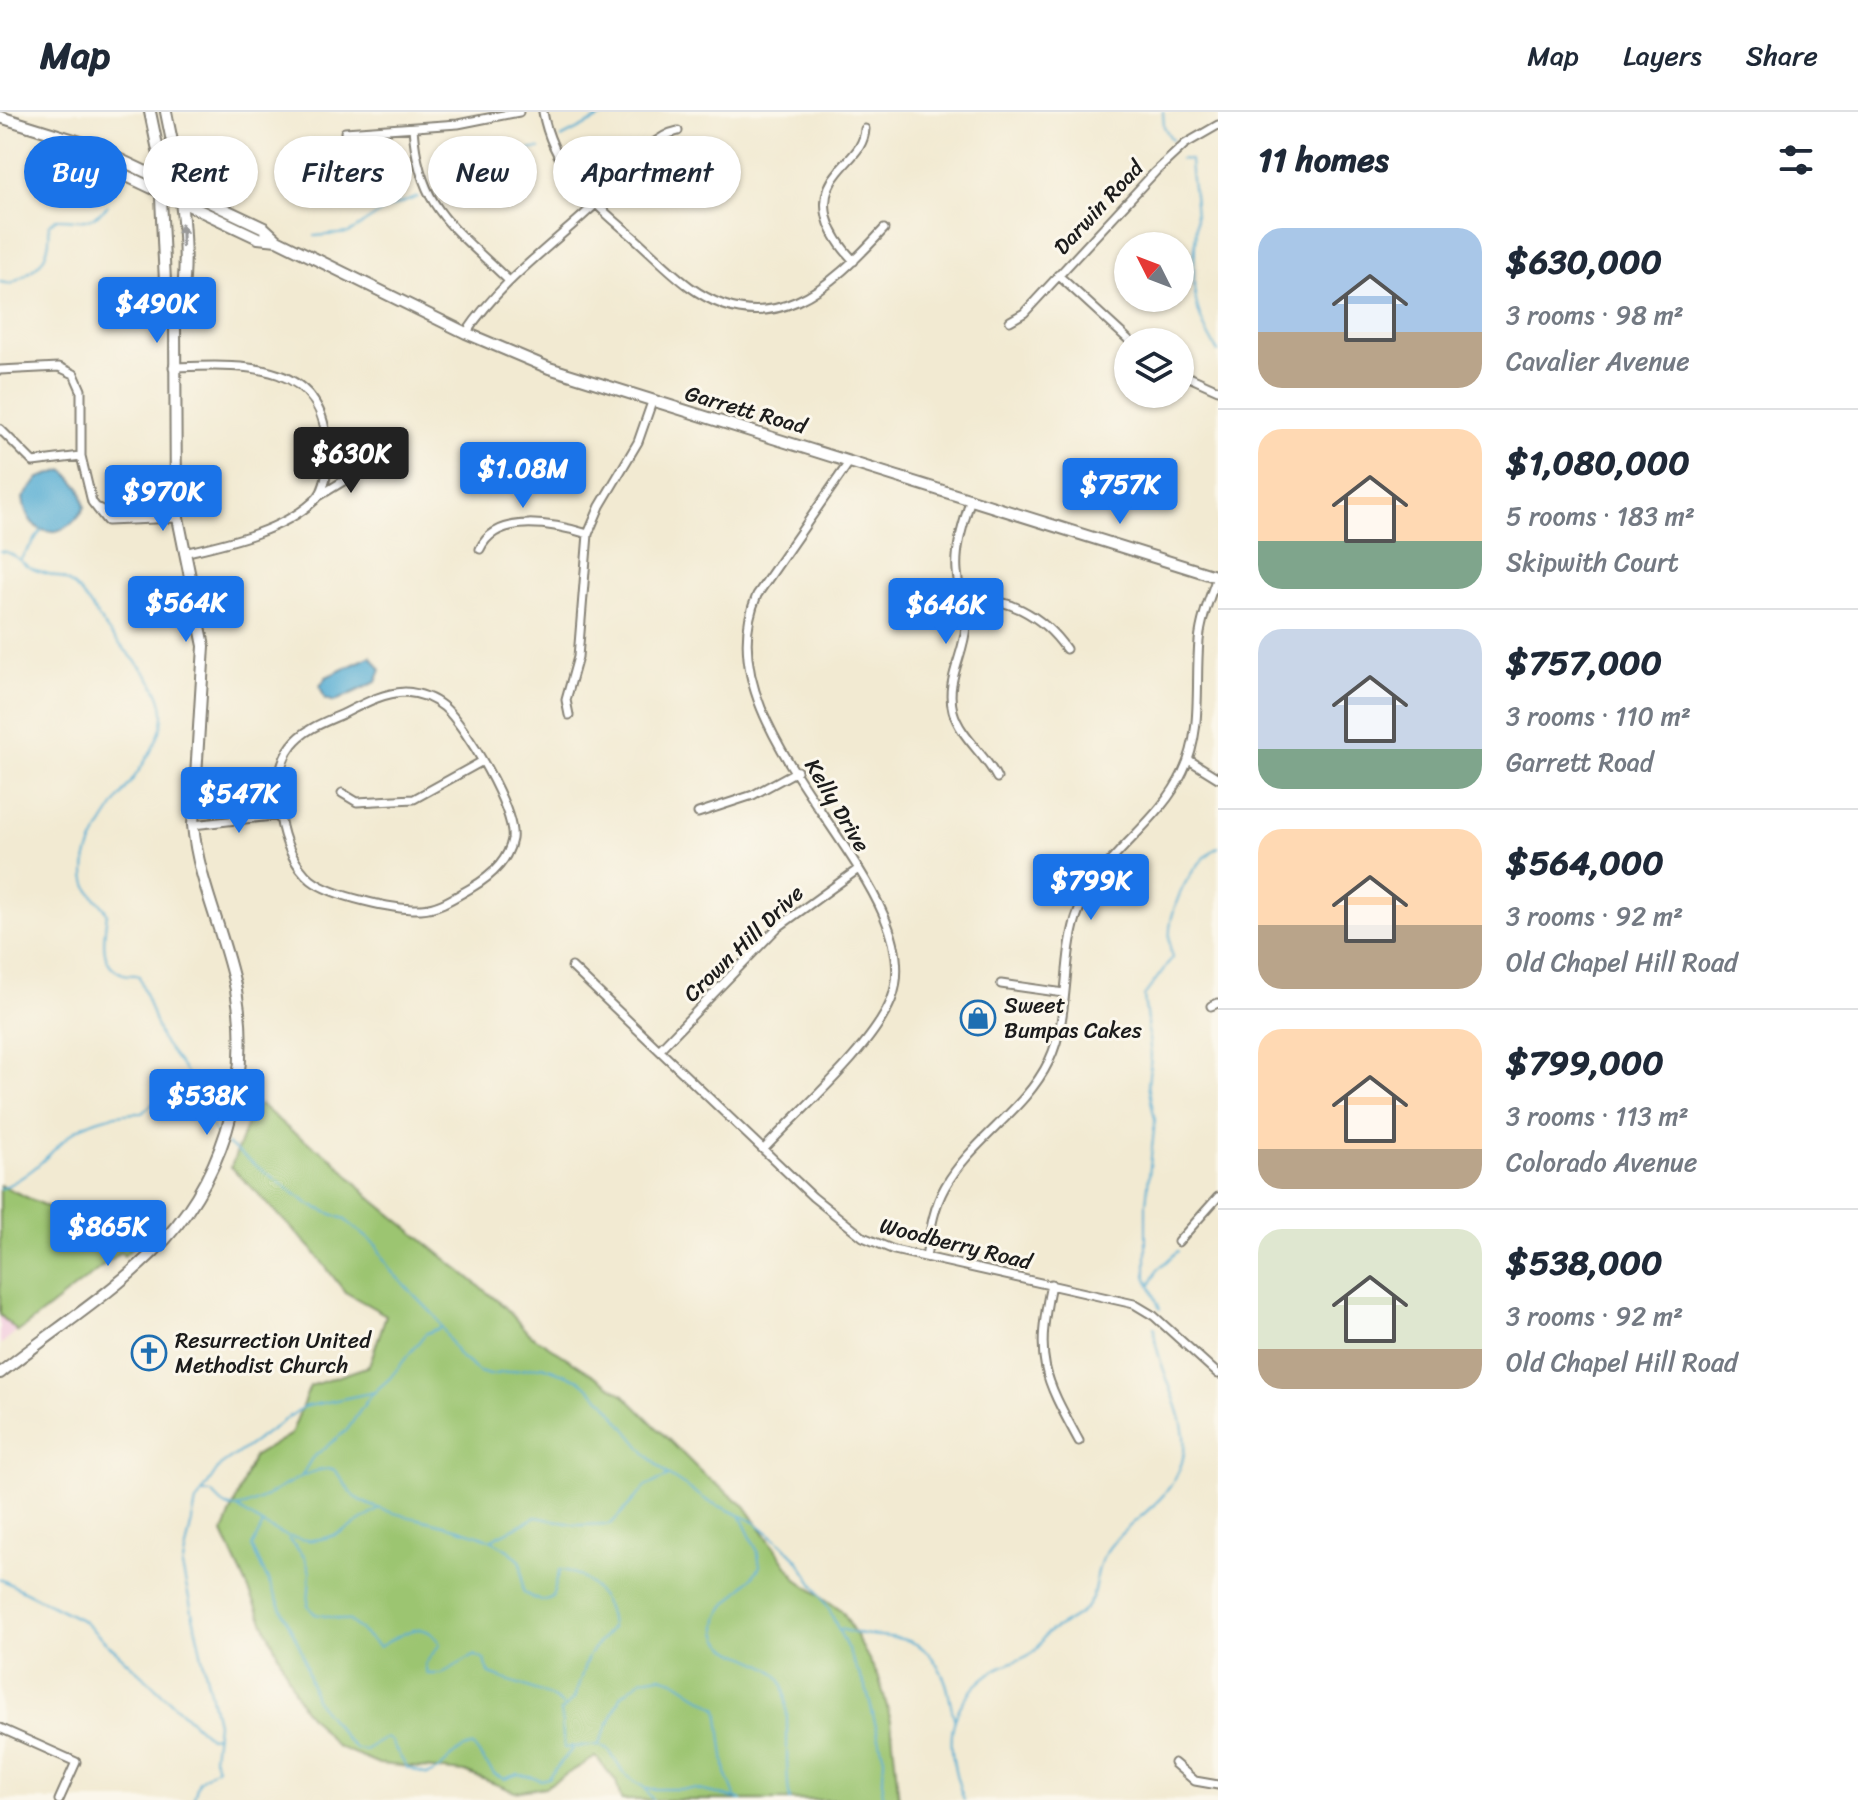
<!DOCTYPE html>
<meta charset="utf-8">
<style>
:root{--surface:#fff;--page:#f2f2f3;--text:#1f2937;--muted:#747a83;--line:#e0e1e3;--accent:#1a73e8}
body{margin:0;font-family:Sriracha,sans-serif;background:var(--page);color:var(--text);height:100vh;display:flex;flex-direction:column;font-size:30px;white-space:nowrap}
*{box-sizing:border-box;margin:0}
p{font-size:26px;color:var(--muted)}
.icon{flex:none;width:44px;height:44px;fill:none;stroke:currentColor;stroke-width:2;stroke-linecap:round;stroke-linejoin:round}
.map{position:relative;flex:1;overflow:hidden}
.details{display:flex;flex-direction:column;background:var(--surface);width:640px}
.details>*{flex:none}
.top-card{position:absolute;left:24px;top:24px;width:760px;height:72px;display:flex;gap:16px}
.needle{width:52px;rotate:312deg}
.buttons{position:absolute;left:1114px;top:120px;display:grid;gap:16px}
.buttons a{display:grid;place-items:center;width:80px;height:80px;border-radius:50%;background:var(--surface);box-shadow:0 2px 6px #0004;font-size:40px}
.price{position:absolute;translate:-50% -68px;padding:0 18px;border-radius:8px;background:var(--accent);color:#fff;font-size:26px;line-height:52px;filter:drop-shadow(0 2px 4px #0008)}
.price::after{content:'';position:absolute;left:50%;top:48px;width:24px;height:18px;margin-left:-12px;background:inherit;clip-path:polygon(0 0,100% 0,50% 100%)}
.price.on{background:#222;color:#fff}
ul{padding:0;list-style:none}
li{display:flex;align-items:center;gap:24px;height:200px;padding:0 40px}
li+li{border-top:2px solid var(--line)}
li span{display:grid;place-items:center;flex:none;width:224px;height:160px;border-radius:24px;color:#555}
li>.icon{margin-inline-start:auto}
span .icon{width:96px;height:96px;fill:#fffc;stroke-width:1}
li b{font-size:34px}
h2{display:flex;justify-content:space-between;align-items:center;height:96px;padding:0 40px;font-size:34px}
.pill{padding:0 28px;border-radius:36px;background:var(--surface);box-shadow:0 2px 6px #0004;font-size:28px;line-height:72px}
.pill.on{background:var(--accent);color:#fff}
header{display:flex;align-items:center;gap:48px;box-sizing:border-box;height:112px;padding:0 40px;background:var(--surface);border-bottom:2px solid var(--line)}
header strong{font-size:38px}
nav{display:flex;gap:44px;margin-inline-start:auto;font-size:28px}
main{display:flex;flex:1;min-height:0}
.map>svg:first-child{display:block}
.built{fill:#f3cfdf}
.green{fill:#9cc571;stroke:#5c7046;stroke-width:2}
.water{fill:#56add3;stroke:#396478;stroke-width:2}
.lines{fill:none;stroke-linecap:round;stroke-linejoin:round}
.stream{stroke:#56add3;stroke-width:2}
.street-casing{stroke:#878377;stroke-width:11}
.secondary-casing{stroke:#878377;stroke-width:14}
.street{stroke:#fff;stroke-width:7}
.secondary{stroke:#fff;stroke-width:10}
.oneway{fill:#999}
.labels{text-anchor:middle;stroke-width:6;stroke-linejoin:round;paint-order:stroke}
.street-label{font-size:22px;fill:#1c1c1c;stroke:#fbf7ec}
.poi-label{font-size:22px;fill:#1c1c1c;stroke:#fbf7ec;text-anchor:start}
</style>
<header>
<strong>Map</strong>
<nav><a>Map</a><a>Layers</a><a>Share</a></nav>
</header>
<main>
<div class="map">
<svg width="1218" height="1688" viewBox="0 0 1218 1688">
<rect width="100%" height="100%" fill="#fbf7ec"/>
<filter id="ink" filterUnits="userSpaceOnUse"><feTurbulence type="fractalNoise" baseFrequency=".0125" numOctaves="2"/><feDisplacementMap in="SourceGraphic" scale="16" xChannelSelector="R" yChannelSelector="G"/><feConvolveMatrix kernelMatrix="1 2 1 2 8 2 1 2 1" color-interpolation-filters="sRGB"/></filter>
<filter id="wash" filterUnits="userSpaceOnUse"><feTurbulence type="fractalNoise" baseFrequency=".006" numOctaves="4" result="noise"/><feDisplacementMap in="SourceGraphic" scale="32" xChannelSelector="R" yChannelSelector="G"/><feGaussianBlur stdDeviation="1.8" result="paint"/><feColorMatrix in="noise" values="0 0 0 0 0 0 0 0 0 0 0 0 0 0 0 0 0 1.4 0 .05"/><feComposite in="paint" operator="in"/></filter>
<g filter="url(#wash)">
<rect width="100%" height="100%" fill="#f2ead2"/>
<path class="built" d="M0 1203 17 1219 0 1233Z"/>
<path class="green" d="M260 992 291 1019 333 1047 370 1085 505 1195 528 1221 623 1282 702 1361 745 1394 797 1467 843 1500 879 1566 891 1609 899 1688H621L616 1669 596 1645 545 1675 515 1680 465 1660 379 1652 336 1634 302 1595 223 1421 253 1345 291 1322 310 1274 369 1254 386 1203 345 1180 311 1136 231 1055 249 1006Z
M0 1073 50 1096 147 1121 124 1144 121 1140 18 1220 0 1203Z"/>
<path class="water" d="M64 358 80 376 85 395C65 429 28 429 23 386L39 366Z
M371 544 381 558 376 570 334 590 325 587 320 574 326 565Z"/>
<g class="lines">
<path class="stream" d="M1163 0 1164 15 1172 28
M561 26 611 0
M1180 47 1190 48C1191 68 1196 88 1196 109 1195 167 1185 187 1218 240
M436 83C457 80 487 73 504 60 516 51 522 34 540 37
M315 124 349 121 386 97 418 85
M0 170 11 172C39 155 52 147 49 113L56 107C82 106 85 116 108 94
M0 439C13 439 20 451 31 456 47 464 61 461 75 475 88 488 97 504 108 519 126 542 164 570 163 603 163 653 64 728 89 777 93 786 103 791 107 801 105 820 97 851 121 861 128 865 132 861 139 864L161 927 191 967 200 998 219 1025
M20 448 42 418
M227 1032 310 1093 344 1107 376 1133 390 1158 436 1205 458 1243 479 1260 490 1263 543 1254 579 1268 604 1289 647 1343 668 1363 708 1389 755 1410 782 1432 798 1448 828 1495 867 1579 884 1646 882 1688
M0 1077C65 1049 56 1002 142 1001L152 992 198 997
M1150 1174 1158 1157 1178 1139
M1160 1197 1146 1164V1091L1155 1008 1148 973 1151 944 1144 884 1172 846C1162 807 1185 757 1218 735
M302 1363 312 1346 347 1318 370 1284 390 1266 425 1222 442 1215
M203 1381H212C217 1385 221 1392 227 1394 251 1406 297 1354 333 1357 345 1367 347 1382 361 1389 407 1412 488 1411 521 1450L523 1479C530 1486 544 1492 552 1485L560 1458C588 1461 610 1488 611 1516L588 1544 574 1587 561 1600 564 1636 598 1633 609 1638 623 1661 646 1677H695L742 1688
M239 1397C298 1438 320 1439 379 1397
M740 1403 757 1438 760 1454C750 1473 722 1490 718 1507 708 1549 769 1540 782 1571 792 1596 783 1657 790 1688
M263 1413 252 1435 301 1537 315 1587 346 1627 356 1637 365 1638 385 1626 390 1628 407 1656 428 1663C446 1657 454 1635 473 1634L494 1662 504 1667 518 1662 541 1668 548 1666 573 1636
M289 1427 305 1446 310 1460 308 1494 315 1502 350 1509 379 1535C400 1524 423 1503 440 1532L425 1552 427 1562H441L475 1543 484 1548 490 1562C507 1569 554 1581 564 1595
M492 1427 536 1405 578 1413 611 1412 647 1374 668 1364
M0 1467 83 1509 209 1625 215 1624
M840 1517C887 1532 921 1512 944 1566 950 1579 950 1595 955 1609
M599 1632 622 1583 642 1567 660 1564 674 1568 718 1597 726 1661 735 1684
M646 1678 653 1688
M193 1688 199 1669 217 1655 213 1646 217 1611 182 1455 196 1390 220 1354 303 1295 375 1280
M964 1688C945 1636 943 1595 992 1560 1004 1551 1023 1549 1035 1539 1041 1534 1042 1523 1049 1520 1059 1514 1076 1506 1084 1498 1098 1484 1094 1463 1102 1447 1122 1408 1167 1398 1182 1350 1195 1309 1154 1256 1154 1215"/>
</g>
</g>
<g filter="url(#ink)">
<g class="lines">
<g class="street-casing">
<path id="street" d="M543 0C552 53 590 89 630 122 650 139 668 159 690 175 770 232 831 175 884 117
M413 16C419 98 454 115 508 168
M345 20 458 12 519 0
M854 149C830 124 812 90 839 59 850 45 864 36 865 17
M1058 163 1131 230
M1010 209 1024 201 1155 60 1185 32 1218 13
M466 221C502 167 554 132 601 87 624 66 647 25 678 19
M173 255C240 253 325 246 327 337 328 353 327 378 314 389 280 420 227 431 184 441
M0 258 59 255 74 262 81 278V344L33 350 0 317
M1180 261 1218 278
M81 344 92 390 107 409 177 406
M319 384 368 354
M971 386C964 410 955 435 957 459 958 478 966 495 966 514 964 544 945 568 953 599 960 625 986 643 997 666
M96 395 108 401 176 396
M480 437C497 399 558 413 588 422
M964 488C1005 482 1043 504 1066 537
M405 580C420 581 432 585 444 595 465 613 516 699 512 727 508 750 490 765 471 776 455 785 440 796 421 797 395 798 331 784 311 768 279 742 266 666 292 633 304 617 325 610 343 602 363 592 382 581 405 580Z
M569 603 566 588 578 545 588 422 600 394 638 330 652 290
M1189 648 1218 666
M342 681 357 690 414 687 481 650
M192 700 281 692
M698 701 753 683 797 659
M193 713 281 703
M572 855 813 1085 863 1125 894 1138 1134 1192 1154 1204 1218 1262
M1001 872 1064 881
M1211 894 1218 891
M660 937 777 816 857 758
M764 1037C801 997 871 937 891 889 937 774 696 624 757 483L850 349
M1178 1130 1218 1085
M926 1145C930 1121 933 1096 945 1075 972 1027 1025 999 1049 949 1070 905 1062 852 1076 806 1095 746 1157 716 1183 660 1203 619 1195 573 1199 529 1201 507 1210 485 1217 465
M1051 1172C1035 1249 1043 1263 1079 1329
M0 1616 76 1650 59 1688
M1174 1651 1195 1669 1218 1673"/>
</g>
<g class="secondary-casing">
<path id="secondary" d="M150 0 159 43 166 191 175 211
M0 5 87 32 264 116 277 128 466 221 549 256 1218 465
M52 23 63 34 258 126 277 128
M0 1261C50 1221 107 1185 153 1140 221 1073 253 972 236 878 225 822 198 770 193 713L204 534 176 396 175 211C196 160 178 55 166 0"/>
</g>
<use href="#street" class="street"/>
<use href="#secondary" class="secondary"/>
</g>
<defs><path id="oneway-solid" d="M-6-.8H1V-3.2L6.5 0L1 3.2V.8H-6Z" transform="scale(2)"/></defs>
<use class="oneway" href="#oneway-solid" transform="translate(182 123) rotate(-92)"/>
</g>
<defs>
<g id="shop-ring" transform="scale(1.8)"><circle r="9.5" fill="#fbf7ec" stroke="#1f6fb2" stroke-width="1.5"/><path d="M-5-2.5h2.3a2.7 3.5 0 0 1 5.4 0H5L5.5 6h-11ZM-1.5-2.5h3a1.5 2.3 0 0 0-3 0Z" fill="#1f6fb2"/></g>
<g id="church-ring" transform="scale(1.8)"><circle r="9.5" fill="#fbf7ec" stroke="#1f6fb2" stroke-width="1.5"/><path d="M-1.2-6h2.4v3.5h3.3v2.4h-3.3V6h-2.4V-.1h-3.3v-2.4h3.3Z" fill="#1f6fb2"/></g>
</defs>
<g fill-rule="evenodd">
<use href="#shop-ring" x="978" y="906"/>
<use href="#church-ring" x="149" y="1241"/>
</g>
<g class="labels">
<g class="street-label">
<text transform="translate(1098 95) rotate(-47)" y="8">Darwin Road</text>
<text transform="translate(746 297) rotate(16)" y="8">Garrett Road</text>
<text transform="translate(838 693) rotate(59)" y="8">Kelly Drive</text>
<text transform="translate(743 831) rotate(-44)" y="8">Crown Hill Drive</text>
<text transform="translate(956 1131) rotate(14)" y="8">Woodberry Road</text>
</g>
<g class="poi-label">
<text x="1004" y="901">Sweet<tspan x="1004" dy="25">Bumpas Cakes</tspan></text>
<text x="175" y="1236">Resurrection United<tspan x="175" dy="25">Methodist Church</tspan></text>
</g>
</g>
</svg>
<div class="buttons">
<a><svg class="needle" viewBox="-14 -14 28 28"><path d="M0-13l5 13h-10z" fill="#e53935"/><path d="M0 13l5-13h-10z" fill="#747a83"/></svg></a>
<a><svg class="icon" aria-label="layers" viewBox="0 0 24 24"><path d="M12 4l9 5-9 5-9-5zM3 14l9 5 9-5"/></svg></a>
</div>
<b class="price" style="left:157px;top:233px">$490K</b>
<b class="price on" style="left:351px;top:383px">$630K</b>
<b class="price" style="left:523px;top:398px">$1.08M</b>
<b class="price" style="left:1120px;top:414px">$757K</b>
<b class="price" style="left:163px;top:421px">$970K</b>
<b class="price" style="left:186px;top:532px">$564K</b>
<b class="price" style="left:946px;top:534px">$646K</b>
<b class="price" style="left:239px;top:723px">$547K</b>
<b class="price" style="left:1091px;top:810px">$799K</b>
<b class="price" style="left:207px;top:1025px">$538K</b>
<b class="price" style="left:108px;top:1156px">$865K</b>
<div class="top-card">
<a class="pill on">Buy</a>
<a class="pill">Rent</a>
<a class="pill">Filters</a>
<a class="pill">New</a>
<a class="pill">Apartment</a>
</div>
</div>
<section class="details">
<h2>11 homes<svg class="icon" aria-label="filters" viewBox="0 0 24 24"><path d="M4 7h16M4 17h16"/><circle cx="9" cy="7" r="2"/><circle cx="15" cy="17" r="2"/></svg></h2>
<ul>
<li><span style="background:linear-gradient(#a9c7e8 65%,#b9a48a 0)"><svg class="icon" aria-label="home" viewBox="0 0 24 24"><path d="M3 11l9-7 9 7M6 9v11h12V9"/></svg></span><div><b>$630,000</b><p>3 rooms · 98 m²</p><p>Cavalier Avenue</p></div></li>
<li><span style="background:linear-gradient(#ffd9b3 70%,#7fa58c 0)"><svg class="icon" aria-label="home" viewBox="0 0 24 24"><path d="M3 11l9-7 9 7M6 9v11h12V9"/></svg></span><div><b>$1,080,000</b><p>5 rooms · 183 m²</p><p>Skipwith Court</p></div></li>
<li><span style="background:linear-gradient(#c9d6e8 75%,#7fa58c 0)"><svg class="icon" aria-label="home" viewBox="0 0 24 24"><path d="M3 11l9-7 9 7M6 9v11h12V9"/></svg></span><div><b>$757,000</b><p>3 rooms · 110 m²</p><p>Garrett Road</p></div></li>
<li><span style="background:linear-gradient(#ffd9b3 60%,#b9a48a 0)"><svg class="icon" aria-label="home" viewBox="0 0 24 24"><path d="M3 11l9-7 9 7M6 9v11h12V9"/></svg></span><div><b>$564,000</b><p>3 rooms · 92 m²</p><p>Old Chapel Hill Road</p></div></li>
<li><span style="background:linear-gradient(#ffd9b3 75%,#b9a48a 0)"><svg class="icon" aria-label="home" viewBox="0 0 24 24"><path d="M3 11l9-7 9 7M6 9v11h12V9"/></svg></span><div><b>$799,000</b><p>3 rooms · 113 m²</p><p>Colorado Avenue</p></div></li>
<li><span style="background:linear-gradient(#dfe7d0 75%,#b9a48a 0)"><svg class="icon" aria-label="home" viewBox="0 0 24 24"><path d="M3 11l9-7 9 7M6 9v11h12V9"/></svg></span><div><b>$538,000</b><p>3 rooms · 92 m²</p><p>Old Chapel Hill Road</p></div></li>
</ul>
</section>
</main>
